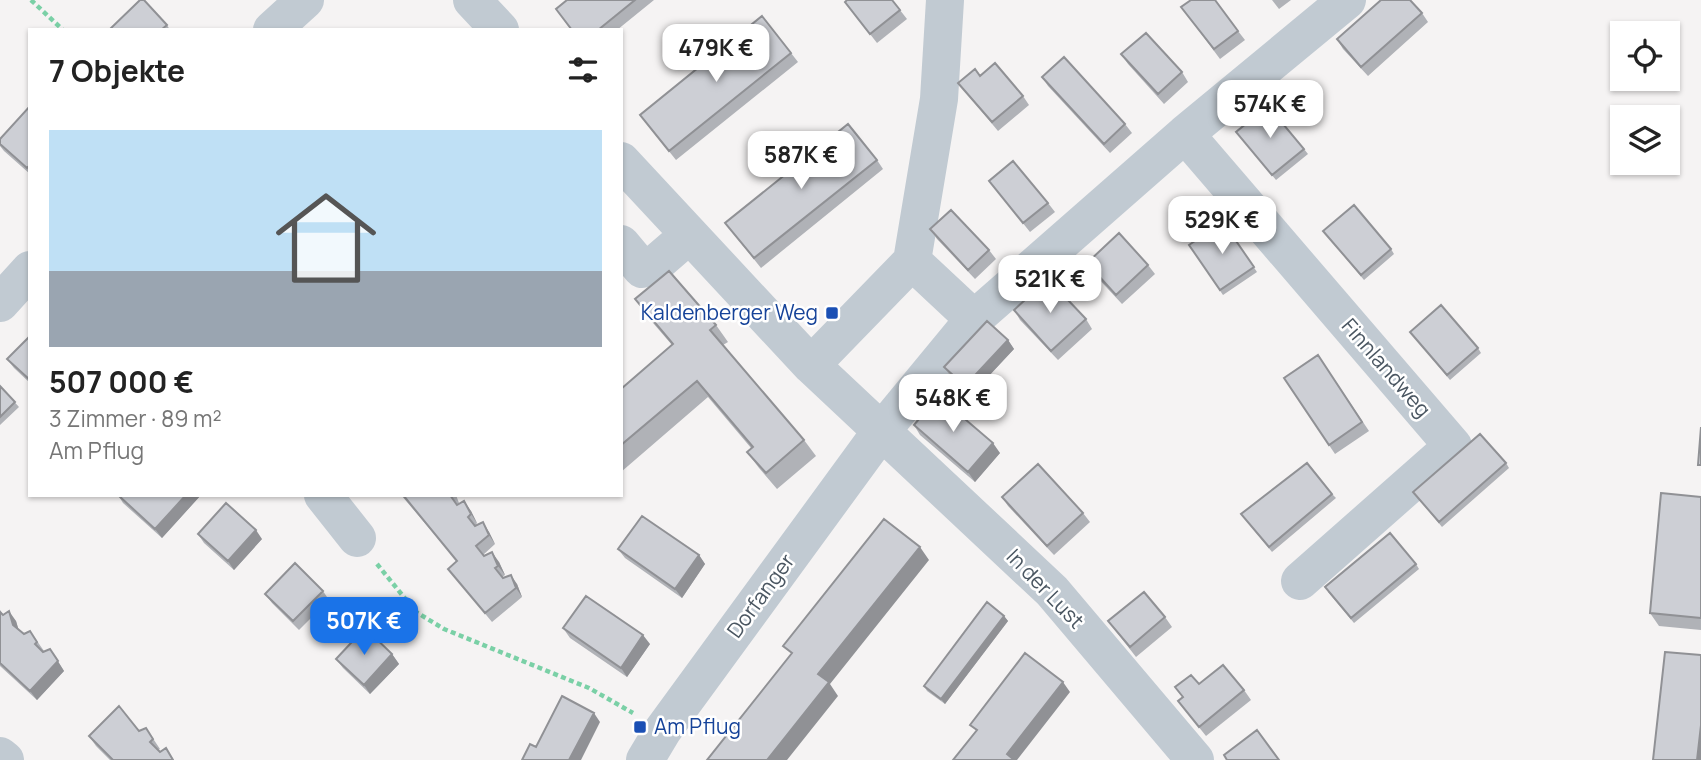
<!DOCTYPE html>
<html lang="de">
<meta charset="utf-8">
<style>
:root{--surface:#fff;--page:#f6f6f6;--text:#222;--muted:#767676;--line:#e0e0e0;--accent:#1a73e8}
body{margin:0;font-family:Manrope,sans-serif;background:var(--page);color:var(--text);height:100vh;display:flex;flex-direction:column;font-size:26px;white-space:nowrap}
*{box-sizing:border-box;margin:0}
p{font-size:23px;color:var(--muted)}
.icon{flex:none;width:38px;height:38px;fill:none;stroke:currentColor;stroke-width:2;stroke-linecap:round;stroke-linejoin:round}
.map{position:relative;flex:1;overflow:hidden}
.drawer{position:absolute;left:28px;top:28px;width:595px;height:469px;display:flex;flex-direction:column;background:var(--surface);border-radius:0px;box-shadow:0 2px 5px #0004}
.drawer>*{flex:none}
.fabs{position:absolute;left:1610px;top:21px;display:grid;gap:14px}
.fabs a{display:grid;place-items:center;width:70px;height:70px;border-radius:0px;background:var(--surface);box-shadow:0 2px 5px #0004;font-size:35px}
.price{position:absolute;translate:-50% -60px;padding:0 16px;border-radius:14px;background:#fff;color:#222;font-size:23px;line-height:46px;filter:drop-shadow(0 2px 4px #0008)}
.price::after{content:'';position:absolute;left:50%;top:42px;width:21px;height:16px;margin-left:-10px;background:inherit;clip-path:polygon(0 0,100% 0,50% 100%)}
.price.on{background:var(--accent);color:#fff}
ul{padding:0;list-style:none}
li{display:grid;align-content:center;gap:14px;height:371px;padding:0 21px}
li+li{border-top:2px solid var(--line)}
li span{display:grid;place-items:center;height:217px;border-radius:0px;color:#555}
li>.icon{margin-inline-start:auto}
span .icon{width:126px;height:126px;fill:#fffc;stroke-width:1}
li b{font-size:30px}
h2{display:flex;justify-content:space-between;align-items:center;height:84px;padding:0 21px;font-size:30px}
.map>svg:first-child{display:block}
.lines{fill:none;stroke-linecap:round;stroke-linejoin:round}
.path{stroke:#7ad0a6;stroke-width:4.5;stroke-dasharray:5 3.5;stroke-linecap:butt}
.minor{stroke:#c1cad2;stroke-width:38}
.wall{fill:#b0b2b7}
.shaded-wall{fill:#909195}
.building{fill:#cdcfd5;stroke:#909195;stroke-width:2}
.transit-dot{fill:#1a4fb4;stroke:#fff;stroke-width:2.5}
.labels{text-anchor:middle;stroke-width:5;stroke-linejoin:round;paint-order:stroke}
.transit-label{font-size:21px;fill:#164399;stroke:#fff;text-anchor:end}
.street-label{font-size:21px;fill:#4a5661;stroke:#fff}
</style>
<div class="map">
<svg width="1701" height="760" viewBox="0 0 1701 760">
<rect width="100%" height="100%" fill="#f5f3f3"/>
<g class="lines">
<path class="path" d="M31 0 63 30
M377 564 416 612 444 629 589 688 633 713"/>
<path class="minor" d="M472 0 500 30
M272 30 305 0
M1185 134 1453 446 1300 581
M621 161 811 365 1052 591 1195 760
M621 244 642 269 653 266 689 235
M912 261 974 319
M0 303 30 270
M811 365 912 261 939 99 945 0
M323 495 357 538
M0 756 5 760
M645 760 663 730 880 433 974 319 1185 134 1347 0"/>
</g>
<path class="wall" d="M567 0H654L617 30H571L556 9Z
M892 0 907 19 877 43 845 2Z
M1272 0H1291L1279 9Z
M1422 13 1428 22 1368 76 1343 49 1337 39Z
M1188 16 1238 31 1245 40 1220 59Z
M167 25 170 30 109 29Z
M791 53 798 62 676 160 640 115Z
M1121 54 1182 72 1188 82 1164 104 1128 64Z
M980 76 1023 96 1029 105 998 131 958 83Z
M1042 77 1125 124 1132 133 1110 153 1048 86Z
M30 106V174L4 151 0 146V139Z
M1240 137 1304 149 1308 154 1276 180Z
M877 160 883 169 761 268 725 223Z
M989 181 1048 203 1055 212 1030 232Z
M1223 222 1257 272 1223 295 1189 245Z
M930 229 989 250 996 259 975 279 937 239Z
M1323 231 1391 249 1394 254 1364 280Z
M1087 263 1148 265 1155 274 1122 304 1093 273Z
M635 299 716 325 728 342 723 345 804 440 816 456 777 489 759 468 747 452 751 448 708 397 621 472V389L672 345 647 316Z
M1014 310 1086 319 1092 329 1058 360 1020 320Z
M1410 332 1478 348 1481 353 1450 380Z
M30 336V383L14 368 7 359Z
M1008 340 1014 349 971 395 951 377 944 367Z
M1318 355 1369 431 1335 454 1284 378Z
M0 386 19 407 0 425Z
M914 425 1000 453 975 482 920 435Z
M1506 463 1509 468 1442 527 1413 492Z
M1332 494 1336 498 1272 552 1245 519Z
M118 495H201L162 538 123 503Z
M401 495H456L459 503 457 505 471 511 477 523 475 526 489 532 495 544 483 555 499 562 505 575 502 577 517 584 522 597 492 622 448 569 457 561Z
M1002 497 1083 513 1090 522 1054 555 1008 506Z
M1701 497V630L1659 626 1650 613Z
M198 534 262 539 234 570 204 543Z
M618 549 699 555 705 564 682 598 625 558Z
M1416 564 1419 569 1354 623 1328 592Z
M323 591 329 600 299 630 272 603 265 594Z
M0 610 2 613H1L16 621 18 629 24 634 30 631 44 651 43 652 56 658 64 671 37 700 0 666Z
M1004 616 1008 621 945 704 927 691 924 686Z
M1165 617 1172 627 1136 657 1108 621Z
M563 628 650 644 627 677 570 638Z
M392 654 399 664 370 694 343 668 336 659Z
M1199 684 1244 690 1251 700 1206 736 1178 701 1183 698 1175 687Z
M146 728 160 749 158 750 160 752 166 748 174 760H110L96 746 89 736 139 731Z"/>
<path class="shaded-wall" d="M1008 340 1014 349 971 395 965 386Z
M993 443 1000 453 975 482 968 472Z
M186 495H201L162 538 155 529Z
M464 501 471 511 477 523 471 514Z
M483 522 489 532 495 544 489 535Z
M256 530 262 539 234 570 228 561Z
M920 547 929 560 830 684 838 696 787 760H767L818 674Z
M492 552 499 562 505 575 498 566Z
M699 555 705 564 682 598 675 589Z
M511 575 517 584 522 597 516 588Z
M9 611 16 621 20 634 13 625Z
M1004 616 1008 621 945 704 941 699Z
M643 635 650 644 627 677 621 668Z
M50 649 64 671 37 700 30 691Z
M392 654 399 664 370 694 364 685Z
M1063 682 1070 692 1017 760H1012L1007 754Z
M594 713 600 722 581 760H569Z
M1701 725V760H1697Z"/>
<path class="building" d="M140 0H144L167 25 161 30H109Z
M567 0H635L598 30H572L556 9Z
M847 0H892L900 10 870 34 845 2Z
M1191 0H1215L1238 31 1214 49 1181 7Z
M1381 0H1410L1422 13 1361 67 1337 39Z
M762 16 791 53 669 151 640 115Z
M1146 33 1182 72 1158 94 1121 54Z
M1064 57 1125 124 1104 144 1042 77Z
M995 63 1023 96 992 122 958 83 975 69 980 76Z
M30 106V165L27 168 0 144V139Z
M1268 106 1304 149 1272 175 1236 132Z
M848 124 877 160 754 258 725 223Z
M1013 161 1048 203 1023 223 989 181Z
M1354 205 1391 249 1361 275 1323 231Z
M951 210 989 250 968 270 930 229Z
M1223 222 1254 267 1220 290 1189 245Z
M1119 233 1148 265 1116 295 1087 263Z
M669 271 716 325 710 330 804 440 766 473 747 452 753 447 697 381 621 445V389L673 344 635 299Z
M1048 279 1086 319 1051 351 1014 310Z
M1441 305 1478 348 1447 375 1410 332Z
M987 321 1008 340 965 386 944 367Z
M30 336V380L7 359Z
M1318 355 1362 422 1329 445 1284 378Z
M0 386 15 402 0 417Z
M938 396 993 443 968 472 914 425Z
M1701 427V465H1698Z
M1480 434 1506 463 1439 522 1413 492Z
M1307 463 1332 494 1269 547 1241 514Z
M1038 464 1083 513 1047 546 1002 497Z
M1661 493 1701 497V618L1650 613Z
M118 495H186L155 529Z
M403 495H450L457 505 464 501 471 514 468 517 475 526 483 522 489 535 476 546 484 556 492 552 498 566 495 568 503 578 511 575 516 588 485 613 448 569 457 561Z
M226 503 256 530 228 561 198 534Z
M642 516 699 555 675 589 618 549Z
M884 519 920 547 818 674 829 682 767 760H707L792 653 783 646Z
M1390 533 1416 564 1351 618 1325 587Z
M295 563 323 591 293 621 265 594Z
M1144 592 1165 617 1130 647 1108 621Z
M586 596 643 635 621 668 563 628Z
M987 602 1004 616 941 699 924 686Z
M9 611 13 625 24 634 30 631 37 642 35 644 43 652 50 649 58 661 30 691 0 663V612L3 615Z
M365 628 392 654 364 685 336 659Z
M1665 652 1701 655V725L1697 760H1653Z
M1025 653 1063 682 1007 754 1013 759 1012 760H953L977 730 970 725Z
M1223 665 1244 690 1199 727 1178 701 1183 697 1175 687 1191 675 1199 684Z
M562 696 594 713 569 760H522L530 744 536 747Z
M119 706 139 731 146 728 153 739 150 742 160 752 166 748 173 760H113L89 736Z
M1257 730 1279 760H1227L1224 755Z"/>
<g class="transit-dot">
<rect x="825" y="306" width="14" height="14" rx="3.5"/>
<rect x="633" y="720" width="14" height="14" rx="3.5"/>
</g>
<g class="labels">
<g class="transit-label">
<text x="818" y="320">Kaldenberger Weg</text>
<text x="654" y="734" text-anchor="start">Am Pflug</text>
</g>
<g class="street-label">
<text transform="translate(1386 368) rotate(49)" y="7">Finnlandweg</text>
<text transform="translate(1045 589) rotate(46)" y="7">In der Lust</text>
<text transform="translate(761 596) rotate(-54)" y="7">Dorfanger</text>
</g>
</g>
</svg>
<div class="fabs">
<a><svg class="icon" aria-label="locate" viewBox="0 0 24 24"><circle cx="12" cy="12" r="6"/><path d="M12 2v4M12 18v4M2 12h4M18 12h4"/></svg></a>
<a><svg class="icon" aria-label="layers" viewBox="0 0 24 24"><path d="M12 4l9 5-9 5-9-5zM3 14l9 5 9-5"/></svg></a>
</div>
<b class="price" style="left:716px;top:84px">479K €</b>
<b class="price" style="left:1270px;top:140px">574K €</b>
<b class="price" style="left:801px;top:191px">587K €</b>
<b class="price" style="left:1222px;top:256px">529K €</b>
<b class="price" style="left:1050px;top:315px">521K €</b>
<b class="price" style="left:953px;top:434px">548K €</b>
<b class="price on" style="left:364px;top:657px">507K €</b>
<section class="drawer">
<h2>7 Objekte<svg class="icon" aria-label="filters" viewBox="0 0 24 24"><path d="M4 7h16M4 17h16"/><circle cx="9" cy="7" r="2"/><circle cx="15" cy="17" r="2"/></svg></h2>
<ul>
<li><span style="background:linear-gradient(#bfe0f5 65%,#9aa5b1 0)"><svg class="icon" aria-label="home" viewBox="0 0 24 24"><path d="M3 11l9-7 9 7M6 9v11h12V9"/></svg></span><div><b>507 000 €</b><p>3 Zimmer · 89 m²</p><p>Am Pflug</p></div></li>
</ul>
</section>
</div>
